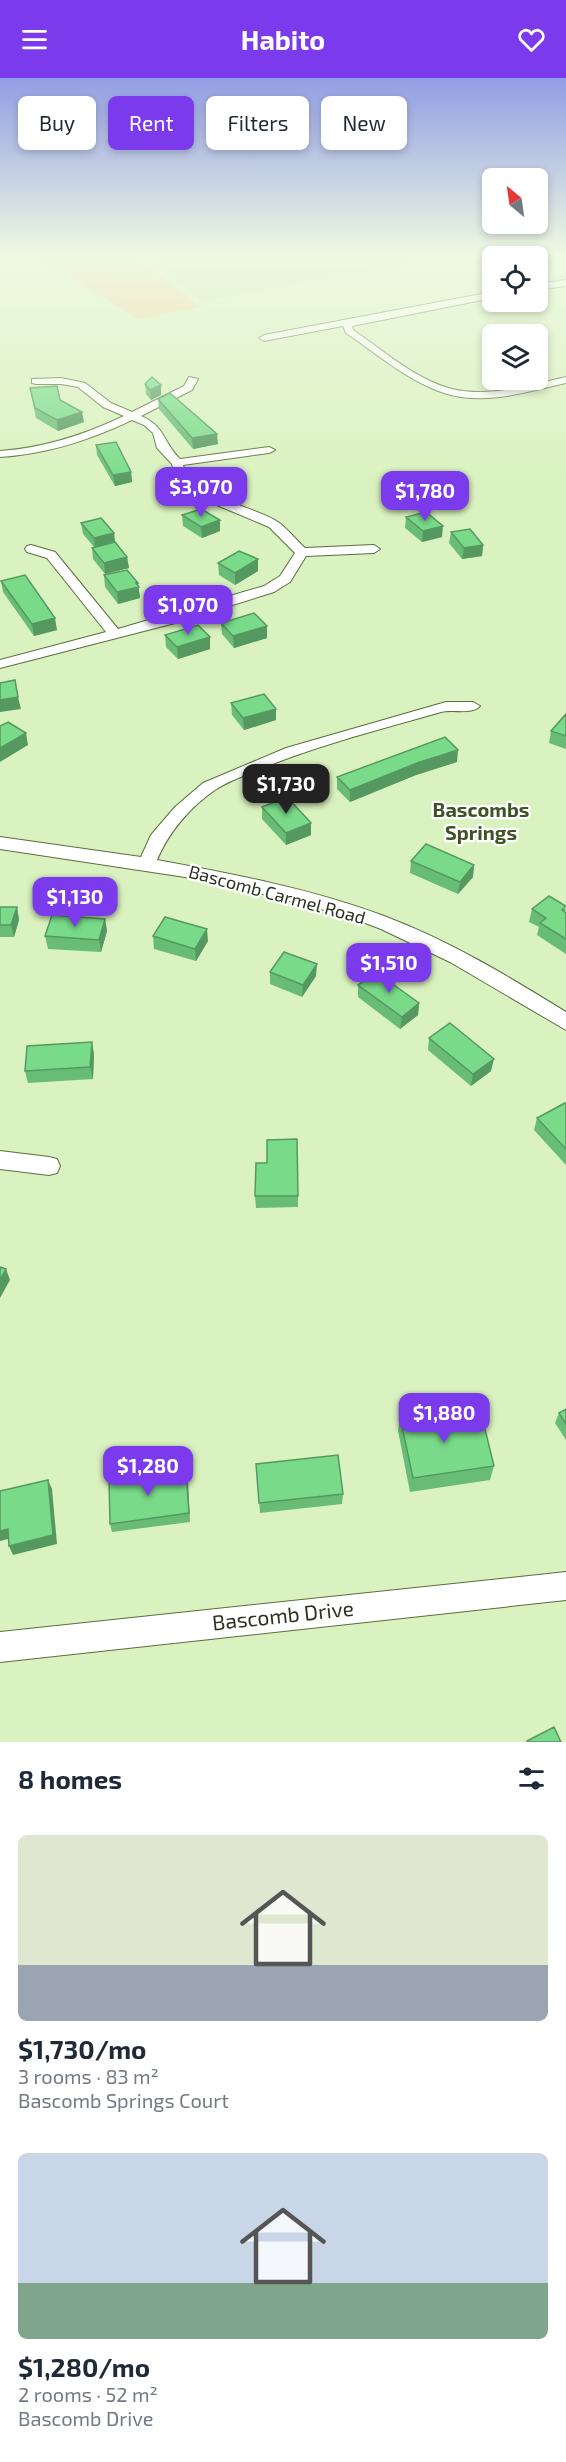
<!DOCTYPE html>
<meta charset="utf-8">
<style>
:root{--surface:#fff;--page:#f6f6f7;--text:#1f2937;--muted:#747a83;--accent:#7c3aed}
body{margin:0;font-family:"Exo 2",sans-serif;background:var(--page);color:var(--text);height:100vh;display:flex;flex-direction:column;font-size:22px;white-space:nowrap}
*{box-sizing:border-box;margin:0}
p{font-size:20px;color:var(--muted)}
.icon{flex:none;width:33px;height:33px;fill:none;stroke:currentColor;stroke-width:2;stroke-linecap:round;stroke-linejoin:round}
.map{position:relative;height:1664px;overflow:hidden}
.sheet{display:flex;flex-direction:column;background:var(--surface);flex:1}
.sheet>*{flex:none}
.guide{position:absolute;left:18px;top:18px;width:531px;height:54px;display:flex;gap:12px}
.needle{width:39px;rotate:331deg}
.controls{position:absolute;left:482px;top:90px;display:grid;gap:12px}
.controls a{display:grid;place-items:center;width:66px;height:66px;border-radius:9px;background:var(--surface);box-shadow:0 3px 9px #0003;font-size:30px}
.price{position:absolute;translate:-50% -51px;padding:0 14px;border-radius:12px;background:var(--accent);color:#fff;font-size:20px;line-height:39px;filter:drop-shadow(0 2px 3px #0008)}
.price::after{content:'';position:absolute;left:50%;top:36px;width:18px;height:14px;margin-left:-9px;background:inherit;clip-path:polygon(0 0,100% 0,50% 100%)}
.price.on{background:#222;color:#fff}
ul{padding:0;list-style:none}
li{display:grid;align-content:center;gap:12px;height:318px;padding:0 18px}
li span{display:grid;place-items:center;height:186px;border-radius:9px;color:#555}
li>.icon{margin-inline-start:auto}
span .icon{width:108px;height:108px;fill:#fffc;stroke-width:1}
li b{font-size:26px}
h2{display:flex;justify-content:space-between;align-items:center;height:72px;padding:0 18px;font-size:26px}
.pill{padding:0 21px;border-radius:9px;background:var(--surface);box-shadow:0 3px 9px #0003;font-size:21px;line-height:54px}
.pill.on{background:var(--accent);color:#fff}
header{display:flex;justify-content:space-between;align-items:center;height:78px;padding:0 18px;background:var(--accent);color:#fff;font-size:27px;font-weight:700}
.map>svg:first-child{display:block}
.built{fill:#cce7ac}
.green{fill:#fcce9e}
.lines{fill:none;stroke-linecap:round;stroke-linejoin:round}
.minor-casing{stroke:#596d3f;stroke-width:2}
.minor{fill:#fff;fill-rule:evenodd}
.wall{fill:#68bc76}
.shaded-wall{fill:#559960}
.building{fill:#79db89;stroke:#559960;stroke-width:1.5}
.labels{text-anchor:middle;stroke-width:4.5;stroke-linejoin:round;paint-order:stroke}
.street-label{font-size:18px;fill:#29321e;stroke:#fff}
.neighbourhood-label{font-size:20px;font-weight:bold;fill:#405326;stroke:#fff}
.near-street-label{font-size:21px;fill:#29321e;stroke:#fff}
</style>
<header><svg class="icon" aria-label="menu" viewBox="0 0 24 24"><path d="M4 6h16M4 12h16M4 18h16"/></svg>Habito<svg class="icon" aria-label="heart" viewBox="0 0 24 24"><path d="M12 20l-8-8c-3-5 5-10 8-4 3-6 11-1 8 4z"/></svg></header>
<div class="map">
<svg width="566" height="1664" viewBox="0 0 566 1664">
<rect width="100%" height="100%" fill="#daf2bf"/>
<path class="built" d="M140 175H468L202 223Z"/>
<path class="green" d="M29 175H131L201 229 139 241Z
M254 175 299 180 351 175 344 184 333 183V181C308 186 277 187 254 175Z"/>
<g class="lines">
<g class="minor-casing">
<path id="minor" d="M566 202V208L537 212V206Z
M492 214V220L352 248 353 252C383 272 416 302 452 311 489 320 530 307 566 299V305C527 314 483 328 444 315 408 303 377 276 346 255L343 248 264 263 259 260 264 257Z
M189 299 198 301 192 312 141 338C166 349 162 363 180 381L269 369 275 372 269 375 183 387C190 419 255 428 278 444 288 451 296 462 305 470L374 467 380 471 374 475 306 478 290 504 274 514 175 545 0 590V582L106 554 47 480 27 474 25 471 27 468 31 467 55 474 118 551 264 508 280 498 295 475 269 449 212 425 188 410 175 397 172 386 157 370 153 355 144 347 132 342C90 362 47 376 0 379V373C44 370 84 357 124 338L103 329 78 309 61 306H36L32 305V301L61 300 85 305 111 325 132 334 184 308Z
M446 624H473L480 628C472 637 453 631 441 634 382 651 322 666 265 689 249 696 230 702 215 712 190 729 168 755 157 782 233 796 312 811 384 838 448 862 508 898 566 934V952L450 884 381 851 347 838 259 815 185 799 0 771V759L141 779 151 757 175 729 203 705 286 670Z
M0 1073 49 1079 57 1081 60 1088 57 1095 49 1097 0 1091Z
M566 1494V1522L0 1584V1554Z"/>
</g>
<use href="#minor" class="minor"/>
</g>
<path class="wall" d="M145 306 161 317 151 322 146 316Z
M30 310 60 322 84 344 58 353 36 340Z
M158 321 218 366 193 371 159 331Z
M96 367 131 394 132 404 115 408 97 377Z
M182 437 220 453 202 460 183 448Z
M406 439 442 459 422 464 405 450Z
M81 445 114 455 115 464 127 479 129 490 105 496 93 481 92 470 94 469 83 456Z
M451 454 483 467 482 478 462 481 449 465Z
M258 481V493L235 507 219 497 218 485Z
M104 497 138 508 140 520 118 526 105 509Z
M1 503 57 552 34 558 3 514Z
M221 545 267 548V560L234 570 222 556Z
M165 557 210 559V571L178 581 166 569Z
M231 625 276 642 244 652 232 637Z
M566 636V671L549 665 551 653Z
M457 684 416 697 350 724 337 711V699Z
M262 729 311 745V757L286 767 262 741Z
M411 783 474 787 473 799 458 816 410 795Z
M0 829H17L19 842 14 859H0Z
M532 831H566L565 834 566 835V876L537 857 539 849 529 844Z
M105 841 107 853 101 874 48 871 45 858Z
M153 858 208 863 196 883 154 871Z
M270 894 316 898 302 919 270 906Z
M358 907 419 925 418 937 400 951 358 919Z
M429 960 491 993 471 1008 428 972Z
M94 976 93 1001 28 1005 25 993Z
M566 1026V1087L534 1052 537 1040Z
M255 1118H298V1129L256 1130Z
M566 1331V1362L555 1345 559 1335Z
M400 1339 494 1388 490 1402 410 1414 398 1353Z
M186 1393 190 1444 112 1454 110 1446Z
M257 1395 343 1416 342 1426 260 1435Z"/>
<path class="shaded-wall" d="M161 307V317L151 322 150 312Z
M82 334 84 344 58 353 57 342Z
M217 356 218 366 193 371 192 360Z
M131 394 132 404 115 408 113 397Z
M220 442V453L202 460 201 449Z
M443 448 442 459 422 464 423 453Z
M114 455 115 466 95 471 94 460Z
M483 467 482 478 462 481 464 470Z
M127 479 129 490 105 496 104 485Z
M258 481V493L235 507V495Z
M138 505 140 520 118 526 117 514Z
M55 540 57 552 34 558 32 546Z
M267 548V560L234 570 233 558Z
M210 559V571L178 581 177 569Z
M18 619 21 631 0 634V622Z
M276 631V642L244 652 243 640Z
M26 655 28 667 0 684V670Z
M458 672 457 684 416 697 350 724V712L417 685Z
M311 745V757L286 767V755Z
M474 787 473 799 458 816 460 804Z
M17 829 19 842 14 859 11 847Z
M105 841 107 853 101 874 99 862Z
M207 851 208 863 196 883 195 871Z
M317 886 316 898 302 919 303 907Z
M419 925 418 937 400 951 402 939Z
M92 964 94 976 93 1001 90 989Z
M494 981 491 993 471 1008 473 996Z
M6 1191 10 1202 0 1220V1202Z
M186 1393 188 1402 190 1444 189 1435Z
M48 1402 52 1411 57 1466 13 1477 9 1468Z
M8 1451 12 1460 0 1463V1453Z"/>
<path class="building" d="M152 299 161 307 150 312 145 306Z
M57 308 60 322 82 334 57 342 35 330 30 310Z
M170 315 217 356 192 360 158 321Z
M116 364 131 394 113 397 96 367Z
M201 431 220 442 201 449 182 437Z
M426 434 443 448 423 453 406 439Z
M101 440 114 455 94 460 81 445Z
M470 451 483 467 464 470 451 454Z
M115 464 127 479 104 485 92 470Z
M239 473 258 481 235 495 218 485Z
M127 492 138 505H136L139 509 117 514 104 497Z
M25 497 55 540 32 546 1 503Z
M254 535 267 548 233 558 221 545Z
M198 547 210 559 177 569 165 557Z
M15 602 18 619 0 622V605Z
M264 616 276 631 243 640 231 625Z
M566 636V658L551 653Z
M8 644 26 655 0 670V648Z
M445 659 458 672 417 685 350 712 337 699Z
M287 719 311 745 286 755 262 729Z
M426 766 474 787 460 804 411 783Z
M549 818 566 828 562 832 566 835V861L540 845 546 840 532 831Z
M0 829H17L11 847H0Z
M52 837 105 841 99 862 45 858Z
M165 839 207 851 195 871 153 858Z
M284 874 317 886 303 907 270 894Z
M376 894 419 925 402 939 358 907Z
M450 945 494 981 473 996 429 960Z
M92 964 90 989 25 993 27 968Z
M565 1025 566 1026V1071L537 1040Z
M297 1061 298 1118H255L256 1085H267V1062Z
M0 1189 6 1191 0 1202Z
M459 1330 463 1350 484 1347 494 1388 413 1400 400 1339Z
M566 1331V1346L559 1335Z
M338 1377 343 1416 259 1425 256 1386Z
M186 1393 189 1435 110 1446 109 1403Z
M48 1402 53 1457 9 1468 8 1451 0 1453V1413Z
M554 1649 561 1664H528L527 1663Z"/>
<linearGradient id="sky" x2="0" y2="1"><stop stop-color="#929ee4"/><stop offset="0.43" stop-color="#eef9e2"/><stop offset="1" stop-color="#eef9e2" stop-opacity="0"/></linearGradient>
<rect width="566" height="408" fill="url(#sky)"/>
<g class="labels">
<g class="street-label">
<text transform="translate(277 817) rotate(15)" y="6">Bascomb Carmel Road</text>
</g>
<g class="neighbourhood-label">
<text x="481" y="739">Bascombs<tspan x="481" dy="23">Springs</tspan></text>
</g>
<g class="near-street-label">
<text transform="translate(283 1538) rotate(-6)" y="7">Bascomb Drive</text>
</g>
</g>
</svg>
<div class="controls">
<a><svg class="needle" viewBox="-14 -14 28 28"><path d="M0-13l5 13h-10z" fill="#e53935"/><path d="M0 13l5-13h-10z" fill="#747a83"/></svg></a>
<a><svg class="icon" aria-label="locate" viewBox="0 0 24 24"><circle cx="12" cy="12" r="6"/><path d="M12 2v4M12 18v4M2 12h4M18 12h4"/></svg></a>
<a><svg class="icon" aria-label="layers" viewBox="0 0 24 24"><path d="M12 4l9 5-9 5-9-5zM3 14l9 5 9-5"/></svg></a>
</div>
<b class="price" style="left:201px;top:440px">$3,070</b>
<b class="price" style="left:425px;top:444px">$1,780</b>
<b class="price" style="left:188px;top:558px">$1,070</b>
<b class="price on" style="left:286px;top:737px">$1,730</b>
<b class="price" style="left:75px;top:850px">$1,130</b>
<b class="price" style="left:389px;top:916px">$1,510</b>
<b class="price" style="left:444px;top:1366px">$1,880</b>
<b class="price" style="left:148px;top:1419px">$1,280</b>
<div class="guide">
<a class="pill">Buy</a>
<a class="pill on">Rent</a>
<a class="pill">Filters</a>
<a class="pill">New</a>
</div>
</div>
<section class="sheet">
<h2>8 homes<svg class="icon" aria-label="filters" viewBox="0 0 24 24"><path d="M4 7h16M4 17h16"/><circle cx="9" cy="7" r="2"/><circle cx="15" cy="17" r="2"/></svg></h2>
<ul>
<li><span style="background:linear-gradient(#dfe7d0 70%,#9aa5b1 0)"><svg class="icon" aria-label="home" viewBox="0 0 24 24"><path d="M3 11l9-7 9 7M6 9v11h12V9"/></svg></span><div><b>$1,730/mo</b><p>3 rooms · 83 m²</p><p>Bascomb Springs Court</p></div></li>
<li><span style="background:linear-gradient(#c9d6e8 70%,#7fa58c 0)"><svg class="icon" aria-label="home" viewBox="0 0 24 24"><path d="M3 11l9-7 9 7M6 9v11h12V9"/></svg></span><div><b>$1,280/mo</b><p>2 rooms · 52 m²</p><p>Bascomb Drive</p></div></li>
</ul>
</section>
